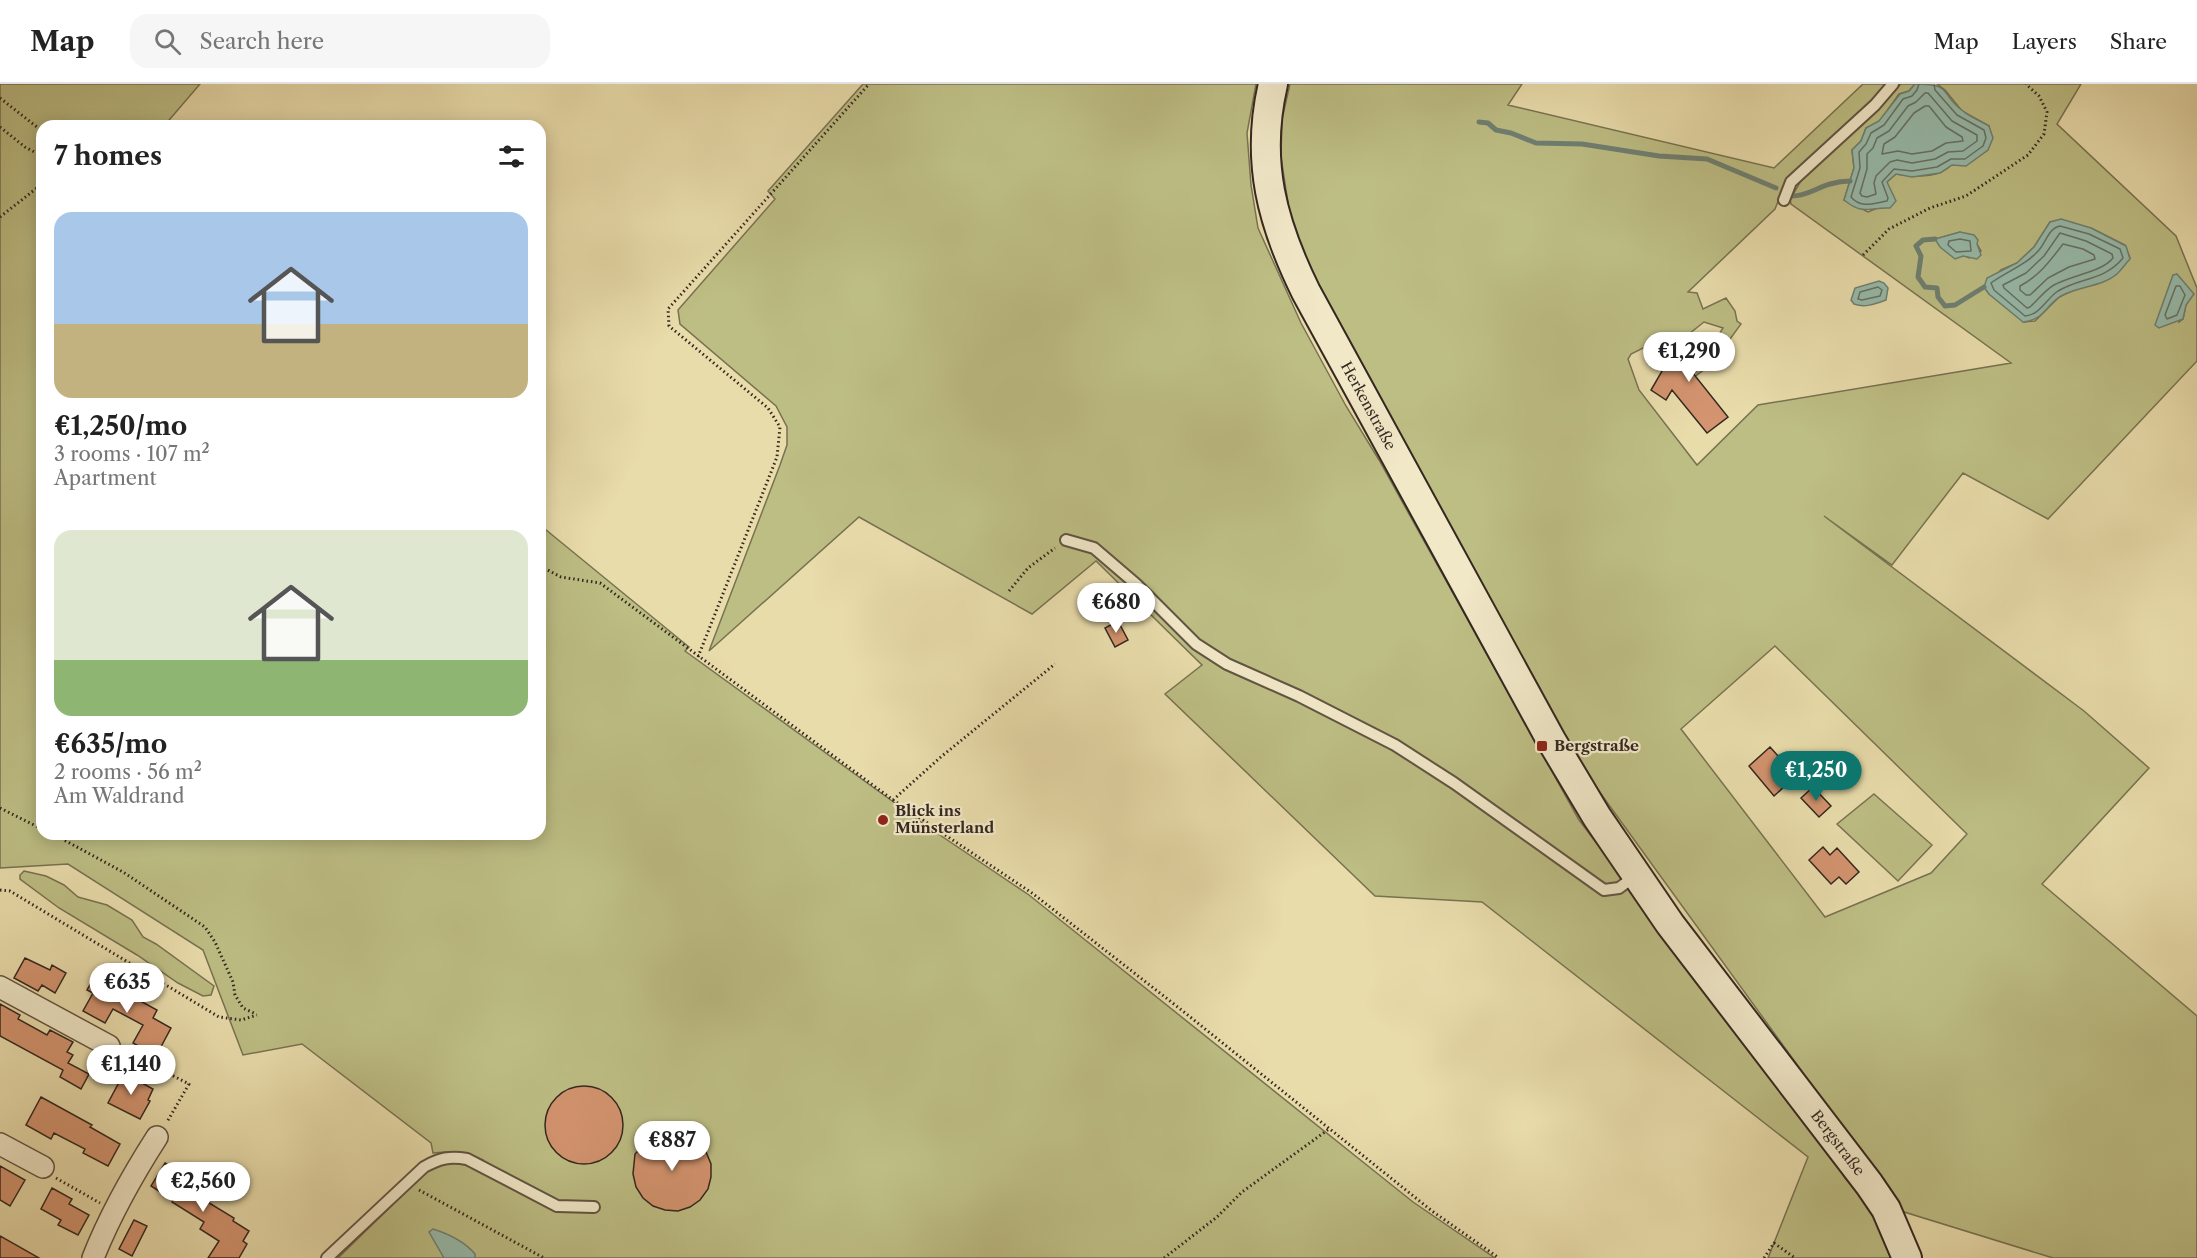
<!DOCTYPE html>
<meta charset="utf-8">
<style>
:root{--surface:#fff;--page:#f6f6f6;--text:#222;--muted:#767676;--line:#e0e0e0;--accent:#0f766e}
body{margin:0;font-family:"Libre Caslon Text",serif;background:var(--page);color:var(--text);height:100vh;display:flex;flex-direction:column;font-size:22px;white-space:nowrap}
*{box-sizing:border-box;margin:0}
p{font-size:20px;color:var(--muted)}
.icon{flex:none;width:33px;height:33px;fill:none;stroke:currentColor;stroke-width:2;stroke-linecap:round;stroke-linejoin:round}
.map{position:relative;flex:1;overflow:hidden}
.sheet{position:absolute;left:36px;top:36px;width:510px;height:720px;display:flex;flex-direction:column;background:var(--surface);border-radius:18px;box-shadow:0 3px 15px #0003}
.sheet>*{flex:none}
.price{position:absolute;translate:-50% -51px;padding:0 14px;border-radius:21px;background:#fff;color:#222;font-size:20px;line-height:39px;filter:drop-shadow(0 2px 3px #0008)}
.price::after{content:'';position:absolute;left:50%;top:36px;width:18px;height:14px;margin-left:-9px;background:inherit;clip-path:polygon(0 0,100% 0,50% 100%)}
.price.on{background:var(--accent);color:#fff}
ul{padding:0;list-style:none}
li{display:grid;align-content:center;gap:12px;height:318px;padding:0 18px}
li span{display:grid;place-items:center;height:186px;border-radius:18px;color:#555}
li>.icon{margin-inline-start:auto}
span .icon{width:108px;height:108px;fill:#fffc;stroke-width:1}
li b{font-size:26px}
h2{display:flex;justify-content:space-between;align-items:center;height:72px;padding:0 18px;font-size:26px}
header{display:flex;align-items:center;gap:36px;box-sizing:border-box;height:84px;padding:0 30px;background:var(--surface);border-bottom:2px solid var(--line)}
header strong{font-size:28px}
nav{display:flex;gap:33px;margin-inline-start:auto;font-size:21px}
.search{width:420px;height:54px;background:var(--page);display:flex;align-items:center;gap:15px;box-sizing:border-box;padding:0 21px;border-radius:18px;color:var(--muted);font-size:22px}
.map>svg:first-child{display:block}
.green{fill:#bdbe84;stroke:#787252;stroke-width:1.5;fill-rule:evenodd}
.water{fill:#97bbab;stroke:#6f8073;stroke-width:1.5}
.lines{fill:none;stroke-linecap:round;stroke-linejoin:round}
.shore{stroke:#667166;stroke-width:1.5}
.stream{stroke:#6f8073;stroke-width:5}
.building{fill:#d3946f;stroke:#342720;stroke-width:1.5}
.service-casing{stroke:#615443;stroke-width:14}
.minor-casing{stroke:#615443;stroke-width:24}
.secondary-casing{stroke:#342720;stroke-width:32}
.path{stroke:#342720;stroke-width:3;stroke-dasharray:1.5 3;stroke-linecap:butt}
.service{stroke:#f1e8c8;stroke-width:10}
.minor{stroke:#f1e8c8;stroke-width:21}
.secondary{stroke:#f1e8c8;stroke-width:28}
.poi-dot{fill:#8f2418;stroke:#f1e8c8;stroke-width:2}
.labels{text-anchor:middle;stroke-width:4.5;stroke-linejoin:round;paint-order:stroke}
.street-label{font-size:15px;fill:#342720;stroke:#f1e8c8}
.poi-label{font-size:15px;font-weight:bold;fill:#342720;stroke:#f1e8c8;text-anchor:start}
</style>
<header>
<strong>Map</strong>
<div class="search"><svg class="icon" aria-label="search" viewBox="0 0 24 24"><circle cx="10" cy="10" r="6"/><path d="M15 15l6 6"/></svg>Search here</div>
<nav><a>Map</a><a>Layers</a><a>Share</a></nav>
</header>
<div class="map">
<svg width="2197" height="1174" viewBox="0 0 2197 1174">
<rect width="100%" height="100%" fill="#e9dcab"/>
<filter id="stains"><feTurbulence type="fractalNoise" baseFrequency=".00333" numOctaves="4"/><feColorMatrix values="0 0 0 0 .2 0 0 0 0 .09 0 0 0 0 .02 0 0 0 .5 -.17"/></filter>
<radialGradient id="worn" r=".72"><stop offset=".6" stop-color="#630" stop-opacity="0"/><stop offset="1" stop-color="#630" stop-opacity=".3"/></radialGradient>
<path class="green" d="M0 0H200L164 42H42V750H540V441L689 563 685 567 928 743 1029 811 1413 1118 1495 1174H338L426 1088C446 1076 455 1075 477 1086L483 1076C466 1067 452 1067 433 1069L431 1059 302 960 243 971 203 866 68 780 0 784Z
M863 0H1256L1247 49 1251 101 1258 144 1301 239 1346 322 1379 376 1579 736 1824 1058 1845 1094 1871 1126 1894 1174H1768L1808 1073 1482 818 1375 812 1165 610 1202 581 1096 477 1032 530 859 433 709 567 780 381 787 361V343L776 322 680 240 678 226 775 115 768 107Z
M1290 0H1522L1508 21 1774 84 1863 0H1888L1847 43 1787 95 1775 125 1688 208 1697 209 1703 225 1726 214 1735 227 1737 237 1741 240 1712 280 1690 296 1723 244 1704 238 1660 273 1643 264 1631 270 1628 275 1639 306 1697 381 1758 321 2011 279 1791 120 1790 116 1806 88 1844 57 1901 0H1915L1909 7 1899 10 1880 37 1866 44 1861 57 1852 66 1854 84 1844 116 1868 128 1878 124 1887 98 1896 90C1909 92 1927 93 1939 89 1955 83 1977 54 1989 42L1962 27 1945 6 1937 0H2081L2057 40 2176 152 2197 204V277L2048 435 1963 389 1892 481 1824 432 2084 627 2149 684 2042 800 2197 932V1174H2053L1901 1127 1868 1075 1843 1044 1580 681 1313 200 1290 132 1281 73 1282 35ZM2050 138 2091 144 2125 161 2130 174 2097 199 2078 204 2059 213 2035 237 2024 238 1989 210 1984 203 2001 186 2017 179 2034 163ZM1960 148 1977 160 1981 167 1969 174 1936 155ZM2177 191 2193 210 2186 221 2183 235 2179 238ZM1775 562 1967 750 1931 789 1825 833 1681 645Z
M1874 710 1932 761 1898 797 1837 740Z
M24 787 46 792 64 801 78 813 107 821 132 836 143 853 156 860 214 902 211 911 203 912 178 899 137 871 59 824 20 795V791Z"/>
<path class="water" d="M1915 0C1955 0 1938 9 1963 27 1970 33 1980 37 1989 42L1993 54 1988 66 1966 82 1952 81 1940 89 1912 93 1896 90 1887 98 1896 117 1890 124C1868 123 1864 132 1844 116L1854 84 1852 66 1861 57 1866 44 1879 37 1900 10 1909 7Z
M2061 135 2091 144 2126 162 2130 175C2126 179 2122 185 2118 189 2103 203 2078 202 2061 212 2045 222 2044 236 2023 238L1989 210 1984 203 1987 194 2017 179 2034 163 2050 138Z
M1960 148 1974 151 1978 156 1977 160 1981 171 1977 175 1963 172 1955 175 1940 163 1935 155Z
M2177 190 2194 210 2186 221 2183 235 2159 244 2155 241 2173 191Z
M1879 197 1884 199 1888 204 1886 216C1875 220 1865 224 1854 220L1851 216 1855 204Z
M433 1145C449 1150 464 1157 475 1170V1174H444L429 1148Z"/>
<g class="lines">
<path class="shore" d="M1919 0 1917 6 1912 12 1903 15 1884 41 1871 49 1866 60 1859 68 1860 84 1851 113C1861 125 1874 119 1887 117L1888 114 1882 98 1894 85 1912 87 1937 83 1951 75H1965L1983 62 1986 54 1984 46 1957 31 1935 6 1934 0
M1925 9H1928L1952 37 1977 51V57L1963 67 1948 68 1935 75 1912 79 1897 76 1890 78 1876 92 1874 99 1876 110 1867 113 1862 112 1860 109 1867 85V70L1873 64 1877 54 1889 47 1908 22 1916 18Z
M1925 22H1929L1946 43 1962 53 1963 57 1946 59 1932 67 1912 70 1898 67 1882 70 1884 60 1895 53 1914 29Z
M2060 142 2089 150 2120 165 2123 174C2104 197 2081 193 2058 207 2046 215 2040 231 2025 232L1994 206 1991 199C2007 187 2025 182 2039 166 2046 158 2049 144 2060 142Z
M2060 149 2086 157 2112 170 2113 174C2102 188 2072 191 2054 201 2045 206 2038 216 2030 223L2027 224 2004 204 2003 201 2026 189 2044 172Z
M1960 155 1970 157 1971 167 1956 168 1948 161 1949 157Z
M2063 160 2083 165 2094 171 2095 175 2069 183 2048 194 2030 211H2026L2020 206V202C2039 192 2050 177 2063 160Z
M2176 202H2180L2185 211 2177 231 2167 235 2165 231Z
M1878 203 1882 206 1880 212 1862 216 1858 215 1860 208Z"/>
<path class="stream" d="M1479 38 1488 39 1496 46 1511 49 1536 59 1582 60 1659 72 1707 75 1776 104
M1792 112C1807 112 1816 104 1830 100 1837 98 1844 97 1850 97
M1935 155 1923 156 1916 162 1921 172 1918 193 1925 203 1937 204 1938 213 1945 222 1955 221 1984 203"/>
</g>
<path class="building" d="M1691 250 1710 265 1692 288 1728 333 1707 349 1672 306 1666 316 1651 306 1665 282 1660 279 1675 260 1680 264Z
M1118 537 1128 556 1115 563 1105 544Z
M1770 663 1796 692 1774 712 1749 682Z
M1813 703 1831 722 1819 733 1801 714Z
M1823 763 1830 771 1837 764 1859 788 1846 800 1839 793 1831 800 1809 776Z
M25 874 50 886 52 881 66 889 55 909 42 901 38 907 14 894Z
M95 892 157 926 153 934 171 944 156 972 133 959 143 941 113 925 105 939 83 927 93 909 87 906Z
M0 920 20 931 18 935 47 951 50 946 73 958 67 968 73 971 68 979 89 990 81 1005 60 993 63 986 0 952Z
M124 989 153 1005 148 1016 150 1017 140 1035 108 1019Z
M545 1041a39 39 0 1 1 78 0a39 39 0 1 1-78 0Z
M41 1013 92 1041 90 1043 120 1060 108 1082 83 1069 85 1065 54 1049 51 1055 26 1041Z
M675 1049 687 1051 698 1058 706 1068 711 1080V1093L708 1105 700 1116 690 1123 678 1127 665 1126 653 1122 643 1114 636 1103 633 1090 635 1070 650 1055 662 1050Z
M165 1079 188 1093 187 1095 206 1107 201 1114 234 1134 233 1137 249 1147 243 1157 247 1160 239 1174H208L219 1157 200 1145 204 1138 172 1118 173 1116 151 1102Z
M0 1082 25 1096 10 1122 0 1116Z
M52 1104 72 1115 69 1120 89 1131 78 1151 58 1141 61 1136 41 1125Z
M134 1136 147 1142 132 1172 119 1165Z
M0 1152 39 1174H0Z"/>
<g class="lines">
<g class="service-casing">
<path id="service" d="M1784 116 1791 98 1875 21 1893 0
M1066 456 1094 464 1136 500 1196 560 1227 580 1299 612 1395 661 1454 699 1604 806 1619 804 1635 792
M327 1174 424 1083C440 1074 450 1072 467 1075L557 1122 594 1123"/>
</g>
<g class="minor-casing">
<path id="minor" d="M0 903 109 962
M0 1060 43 1083
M93 1174C110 1131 132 1092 157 1053"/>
</g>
<g class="secondary-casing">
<g id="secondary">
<path id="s1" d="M1273 0C1255 77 1272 139 1306 208L1551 656 1597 733 1670 840 1869 1100 1886 1125 1907 1174"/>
</g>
</g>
<path class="path" d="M0 14 42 47
M0 43 25 63 42 72
M0 133 42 100
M1863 171 1889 145 1930 124 1966 112 2028 71 2044 50 2047 28 2039 12 2026 0
M540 482 561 493 600 499 893 716 1032 809 1179 924 1432 1127 1499 1174
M1009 507 1028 484 1055 464
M698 573 777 373 780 343 768 324 669 242 668 225 869 0
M893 716 942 672 1055 580
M0 724 42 745
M53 750 123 788 205 843 215 858 233 898 235 911 243 924 256 930
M0 806 10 807 219 933 241 936 257 931
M125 967 189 1000 167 1038
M56 1094 100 1119
M419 1106 544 1174
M1164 1174 1217 1133 1242 1108 1329 1045
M1764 1174 1774 1159 1795 1174"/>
<use href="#service" class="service"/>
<use href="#minor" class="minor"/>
<use href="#secondary" class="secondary"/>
</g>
<g class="poi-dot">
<rect x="1536" y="656" width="12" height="12" rx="3"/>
<circle cx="883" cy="736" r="6"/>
</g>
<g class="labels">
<g class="street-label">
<text dy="5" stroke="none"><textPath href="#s1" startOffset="345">Herkenstraße</textPath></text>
<text dy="5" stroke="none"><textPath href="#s1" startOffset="1221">Bergstraße</textPath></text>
</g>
<g class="poi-label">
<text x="1554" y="667">Bergstraße</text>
<text x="895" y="732">Blick ins<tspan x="895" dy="17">Münsterland</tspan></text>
</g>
</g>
<rect width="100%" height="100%" filter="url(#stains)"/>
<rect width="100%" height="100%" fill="url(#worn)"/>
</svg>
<b class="price" style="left:1689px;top:299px">€1,290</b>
<b class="price" style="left:1116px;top:550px">€680</b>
<b class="price on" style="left:1816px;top:718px">€1,250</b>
<b class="price" style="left:127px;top:930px">€635</b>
<b class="price" style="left:131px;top:1012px">€1,140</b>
<b class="price" style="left:672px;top:1088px">€887</b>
<b class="price" style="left:203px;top:1129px">€2,560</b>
<section class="sheet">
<h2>7 homes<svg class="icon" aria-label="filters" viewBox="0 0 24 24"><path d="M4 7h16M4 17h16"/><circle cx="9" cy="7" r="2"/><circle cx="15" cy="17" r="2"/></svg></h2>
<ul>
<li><span style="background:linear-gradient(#a9c7e8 60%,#c2b280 0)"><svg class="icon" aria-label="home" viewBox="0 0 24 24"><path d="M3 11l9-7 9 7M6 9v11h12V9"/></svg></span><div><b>€1,250/mo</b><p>3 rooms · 107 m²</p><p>Apartment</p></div></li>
<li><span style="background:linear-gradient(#dfe7d0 70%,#8fb573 0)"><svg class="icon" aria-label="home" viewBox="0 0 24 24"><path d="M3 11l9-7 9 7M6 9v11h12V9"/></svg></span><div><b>€635/mo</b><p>2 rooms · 56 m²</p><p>Am Waldrand</p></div></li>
</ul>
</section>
</div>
